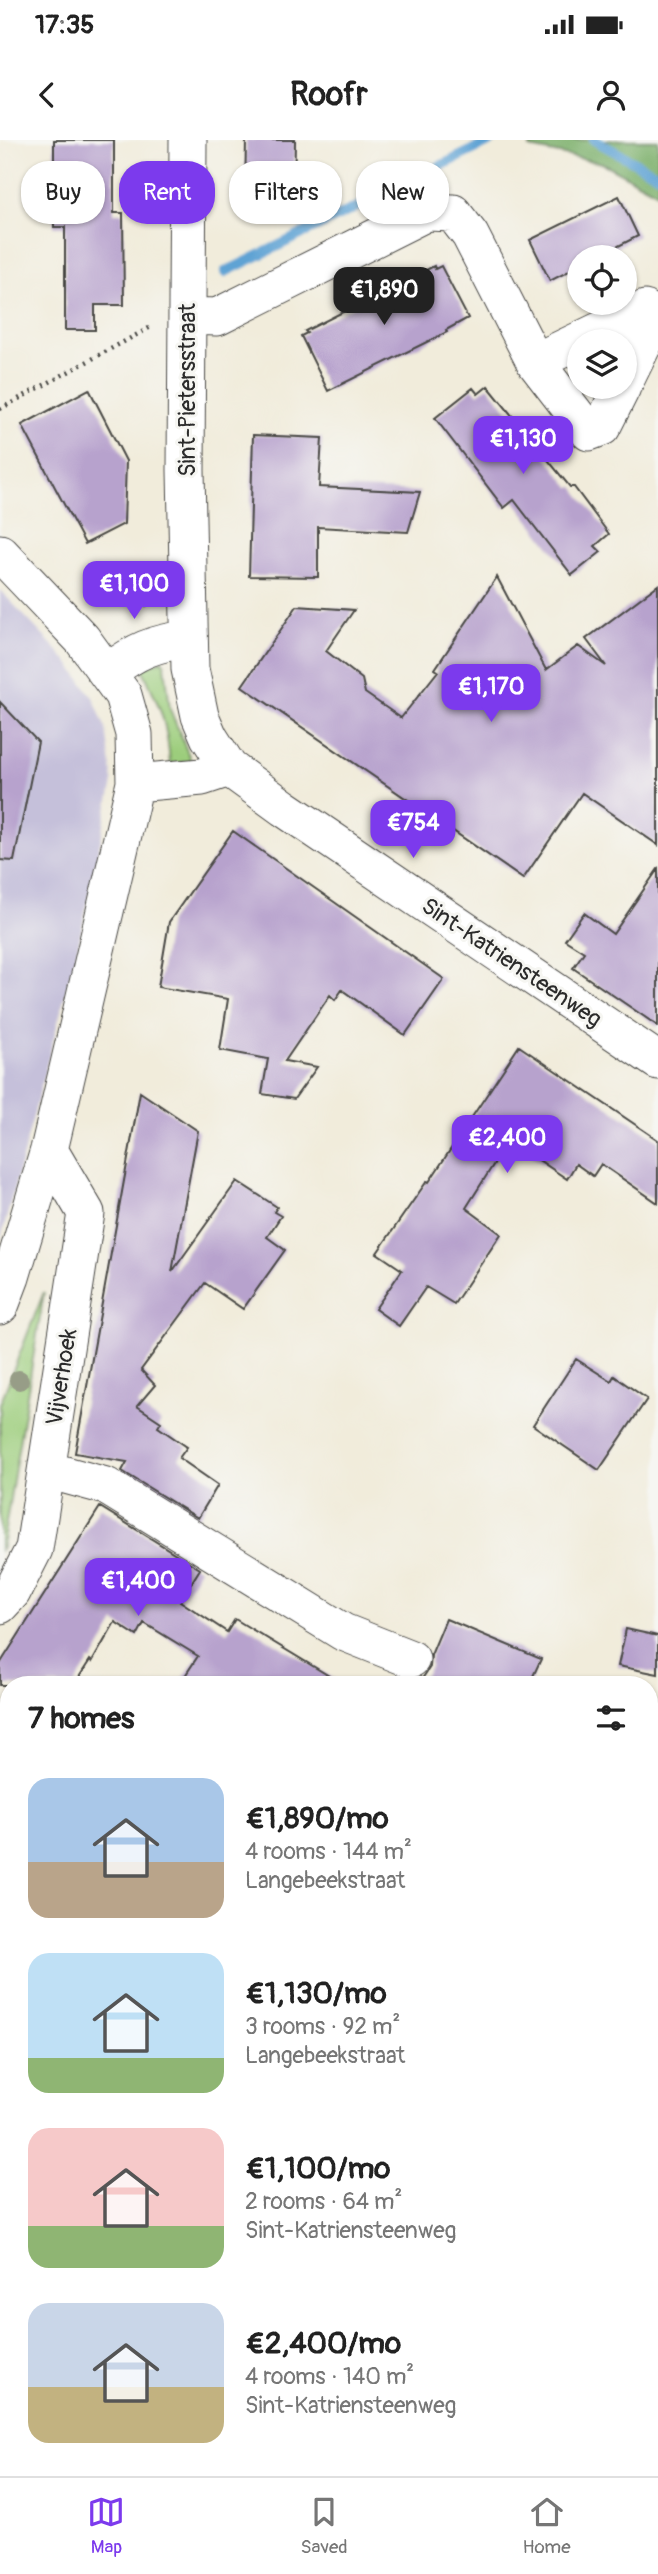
<!DOCTYPE html>
<meta charset="utf-8">
<style>
:root{--surface:#fff;--page:#f2f2f2;--text:#222;--muted:#767676;--line:#e0e0e0;--accent:#7c3aed}
body{margin:0;font-family:Pangolin,sans-serif;background:var(--page);color:var(--text);height:100vh;display:flex;flex-direction:column;font-size:26px;white-space:nowrap}
*{box-sizing:border-box;margin:0}
p{font-size:23px;color:var(--muted)}
.icon{flex:none;width:38px;height:38px;fill:none;stroke:currentColor;stroke-width:2;stroke-linecap:round;stroke-linejoin:round}
.map{position:relative;flex:1;overflow:hidden}
.sheet{position:absolute;left:0px;top:1536px;width:658px;height:800px;display:flex;flex-direction:column;background:var(--surface);border-radius:28px 28px 0 0;box-shadow:0 2px 5px #0004}
.sheet>*{flex:none}
.top-card{position:absolute;left:21px;top:21px;width:616px;height:63px;display:flex;gap:14px}
.controls{position:absolute;left:567px;top:105px;display:grid;gap:14px}
.controls a{display:grid;place-items:center;width:70px;height:70px;border-radius:50%;background:var(--surface);box-shadow:0 2px 5px #0004;font-size:35px}
.price{position:absolute;translate:-50% -60px;padding:0 16px;border-radius:14px;background:var(--accent);color:#fff;font-size:23px;line-height:46px;filter:drop-shadow(0 2px 4px #0008)}
.price::after{content:'';position:absolute;left:50%;top:42px;width:21px;height:16px;margin-left:-10px;background:inherit;clip-path:polygon(0 0,100% 0,50% 100%)}
.price.on{background:#222;color:#fff}
ul{padding:0;list-style:none}
li{display:flex;align-items:center;gap:21px;height:175px;padding:0 28px}
li span{display:grid;place-items:center;flex:none;width:196px;height:140px;border-radius:21px;color:#555}
li>.icon{margin-inline-start:auto}
span .icon{width:84px;height:84px;fill:#fffc;stroke-width:1}
li b{font-size:30px}
h2{display:flex;justify-content:space-between;align-items:center;height:84px;padding:0 28px;font-size:30px}
.tag{padding:0 24px;border-radius:28px;background:var(--surface);box-shadow:0 2px 5px #0004;font-size:24px;line-height:63px}
.tag.on{background:var(--accent);color:#fff}
.status{display:flex;justify-content:space-between;align-items:center;height:49px;padding:0 35px;background:var(--surface);direction:ltr}
.status svg{height:19px;fill:currentColor}
header{display:flex;justify-content:space-between;align-items:center;height:91px;padding:0 28px;background:var(--surface);font-size:32px;font-weight:700}
.tabs{display:flex;justify-content:space-around;align-items:center;height:98px;border-top:2px solid var(--line);background:var(--surface);font-size:19px;color:var(--muted)}
.tabs a{display:grid;justify-items:center;gap:4px}
.tabs .on{color:var(--accent)}
.map>svg:first-child{display:block}
.industrial{fill:#c5c0da}
.green{fill:#9ccd7c;stroke:#647c54;stroke-width:2}
.forest{fill:#7db06c;stroke:#546e4c;stroke-width:2}
.lines{fill:none;stroke-linecap:round;stroke-linejoin:round}
.stream{stroke:#5fa3d4;stroke-width:10}
.building{fill:#b7a2cd}
.minor-casing{stroke:#494845;stroke-width:39}
.path{stroke:#494845;stroke-width:4.5;stroke-dasharray:2 5;stroke-linecap:butt}
.minor{stroke:#fff;stroke-width:37}
.tree{fill:#979d87}
.labels{text-anchor:middle;stroke-width:6;stroke-linejoin:round;paint-order:stroke}
.street-label{font-size:23px;fill:#2b2b2b;stroke:#f6f6f2}
</style>
<div class="status"><b>17:35</b><svg viewBox="0 0 49 12"><path d="M0 12V9h3v3zM5 12V6h3v6zM10 12V3h3v9zM15 12V0h3v12zM26 1h20v11H26zM47 4h2v5h-2z"/></svg></div>
<header><svg class="icon" aria-label="back" viewBox="0 0 24 24"><path d="M15 5l-7 7 7 7"/></svg>Roofr<svg class="icon" aria-label="person" viewBox="0 0 24 24"><circle cx="12" cy="8" r="4"/><path d="M4 21q1-7 8-7t8 7"/></svg></header>
<div class="map">
<svg width="658" height="2336" viewBox="0 0 658 2336">
<rect width="100%" height="100%" fill="#f6f6f2"/>
<filter id="ink" filterUnits="userSpaceOnUse"><feTurbulence type="fractalNoise" baseFrequency=".0143" numOctaves="2"/><feDisplacementMap in="SourceGraphic" scale="14" xChannelSelector="R" yChannelSelector="G"/><feConvolveMatrix kernelMatrix="1 2 1 2 8 2 1 2 1" color-interpolation-filters="sRGB"/></filter>
<filter id="wash" filterUnits="userSpaceOnUse"><feTurbulence type="fractalNoise" baseFrequency=".00686" numOctaves="4" result="noise"/><feDisplacementMap in="SourceGraphic" scale="28" xChannelSelector="R" yChannelSelector="G"/><feGaussianBlur stdDeviation="1.57" result="paint"/><feColorMatrix in="noise" values="0 0 0 0 0 0 0 0 0 0 0 0 0 0 0 0 0 1.4 0 .05"/><feComposite in="paint" operator="in"/></filter>
<g filter="url(#wash)">
<rect width="100%" height="100%" fill="#f1ecdb"/>
<path class="industrial" d="M0 450 68 522 94 559 106 589 113 642 78 806 0 1102Z"/>
<path class="green" d="M162 520 165 525 170 569 191 621 170 624C167 581 160 567 142 528Z
M44 1152 2 1407 0 1410V1264Z
M270 2328H398L397 2336H267Z"/>
<path class="forest" d="M531 0H658V53L602 23 530 8Z"/>
<g class="lines">
<path class="stream" d="M594 0 658 35
M225 132 493 0"/>
</g>
<g id="blocks">
<path class="building" d="M54 0H114V73H123L124 165H95V190H65V87H54Z
M246 0H295L294 56 245 54Z
M619 56 638 96 597 117H579V126L550 141 530 100Z
M434 126 435 129 441 126 468 178 446 190 447 192 328 251 301 196 307 193 305 191Z
M488 246 570 347H574L609 394 595 406 601 412 572 435 514 360 504 368 435 278 473 248 478 254Z
M89 249 126 321 124 384 85 404 22 285Z
M253 295 322 298 319 347 420 352 408 392 318 387V437L249 436Z
M497 437 546 530 578 506 606 526 586 499 658 445V705L582 653 523 739 242 546 297 466 354 470 326 511 362 539 365 553 401 578 438 531 435 529Z
M0 562 38 602 14 721 0 720Z
M233 691 444 839 405 895 342 850 335 860 330 855 285 921 317 927 294 959 262 954 268 919 220 910 228 859 158 847 169 782Z
M658 729V886L573 828 584 812 565 800 584 773 613 794Z
M519 906 658 1000V1063L601 1024 593 1036 576 1024 567 1039 509 1000 466 1068 501 1094 454 1164 426 1147 399 1186 375 1169 402 1130 377 1113 427 1041 429 1042Z
M140 952 198 991 172 1132 237 1041 277 1067 274 1072 281 1076 267 1097 285 1110 243 1169 205 1143 141 1230 155 1245 137 1266 161 1282 158 1287 187 1307 179 1318 218 1345 198 1378 122 1331 127 1322 75 1313Z
M576 1219 611 1241 614 1236 647 1259 599 1330 533 1285Z
M100 1367 200 1429 180 1461 227 1492 235 1479 344 1545H179L198 1516 144 1483 137 1496 115 1482 92 1522 90 1520 74 1545H0V1524Z
M446 1479 541 1519 529 1545H418L430 1527 431 1515Z
M626 1489 658 1496V1534L618 1526Z"/>
</g>
</g>
<g filter="url(#ink)">
<use href="#blocks" fill-opacity="0" stroke="#494845" stroke-width="2"/>
<g class="lines">
<g class="minor-casing">
<path id="minor" d="M188 0 186 330 190 529 200 576 209 597 229 628 284 668 658 921
M187 176 217 177 427 72 453 73 470 95 535 222
M622 247 602 287 589 292 535 222 645 169 656 178 625 241
M0 413 82 499 123 555 134 594 135 643 49 1010 11 1137 0 1166
M108 532C136 511 153 503 188 499
M135 643 202 637 229 628
M47 1330 106 1346 343 1492 411 1519
M0 1465 12 1452 34 1409 86 1073 49 1010
M0 2160 9 2163
M255 2336 258 2328
M440 2336V2328"/>
</g>
<path class="path" d="M0 269 151 187
M132 471 152 462
M0 1959 9 1960"/>
<use href="#minor" class="minor"/>
</g>
<circle class="tree" cx="19" cy="1240" r="10"/>
</g>
<g class="labels">
<g class="street-label">
<text transform="translate(187 250) rotate(-90)" y="8">Sint-Pietersstraat</text>
<text transform="translate(512 822) rotate(34)" y="8">Sint-Katriensteenweg</text>
<text transform="translate(61 1237) rotate(-81)" y="8">Vijverhoek</text>
</g>
</g>
</svg>
<div class="controls">
<a><svg class="icon" aria-label="locate" viewBox="0 0 24 24"><circle cx="12" cy="12" r="6"/><path d="M12 2v4M12 18v4M2 12h4M18 12h4"/></svg></a>
<a><svg class="icon" aria-label="layers" viewBox="0 0 24 24"><path d="M12 4l9 5-9 5-9-5zM3 14l9 5 9-5"/></svg></a>
</div>
<b class="price on" style="left:384px;top:187px">€1,890</b>
<b class="price" style="left:523px;top:336px">€1,130</b>
<b class="price" style="left:134px;top:481px">€1,100</b>
<b class="price" style="left:491px;top:584px">€1,170</b>
<b class="price" style="left:413px;top:720px">€754</b>
<b class="price" style="left:507px;top:1035px">€2,400</b>
<b class="price" style="left:138px;top:1478px">€1,400</b>
<div class="top-card">
<a class="tag">Buy</a>
<a class="tag on">Rent</a>
<a class="tag">Filters</a>
<a class="tag">New</a>
</div>
<section class="sheet">
<h2>7 homes<svg class="icon" aria-label="filters" viewBox="0 0 24 24"><path d="M4 7h16M4 17h16"/><circle cx="9" cy="7" r="2"/><circle cx="15" cy="17" r="2"/></svg></h2>
<ul>
<li><span style="background:linear-gradient(#a9c7e8 60%,#b9a48a 0)"><svg class="icon" aria-label="home" viewBox="0 0 24 24"><path d="M3 11l9-7 9 7M6 9v11h12V9"/></svg></span><div><b>€1,890/mo</b><p>4 rooms · 144 m²</p><p>Langebeekstraat</p></div></li>
<li><span style="background:linear-gradient(#bfe0f5 75%,#8fb573 0)"><svg class="icon" aria-label="home" viewBox="0 0 24 24"><path d="M3 11l9-7 9 7M6 9v11h12V9"/></svg></span><div><b>€1,130/mo</b><p>3 rooms · 92 m²</p><p>Langebeekstraat</p></div></li>
<li><span style="background:linear-gradient(#f6c9c9 70%,#8fb573 0)"><svg class="icon" aria-label="home" viewBox="0 0 24 24"><path d="M3 11l9-7 9 7M6 9v11h12V9"/></svg></span><div><b>€1,100/mo</b><p>2 rooms · 64 m²</p><p>Sint-Katriensteenweg</p></div></li>
<li><span style="background:linear-gradient(#c9d6e8 60%,#c2b280 0)"><svg class="icon" aria-label="home" viewBox="0 0 24 24"><path d="M3 11l9-7 9 7M6 9v11h12V9"/></svg></span><div><b>€2,400/mo</b><p>4 rooms · 140 m²</p><p>Sint-Katriensteenweg</p></div></li>
</ul>
</section>
</div>
<nav class="tabs">
<a class="on"><svg class="icon" aria-label="map" viewBox="0 0 24 24"><path d="M3 6l6-2 6 2 6-2v14l-6 2-6-2-6 2zM9 4v14M15 6v14"/></svg>Map</a>
<a><svg class="icon" aria-label="saved" viewBox="0 0 24 24"><path d="M7 4h10v16l-5-4-5 4z"/></svg>Saved</a>
<a><svg class="icon" aria-label="home" viewBox="0 0 24 24"><path d="M3 11l9-7 9 7M6 9v11h12V9"/></svg>Home</a>
</nav>
